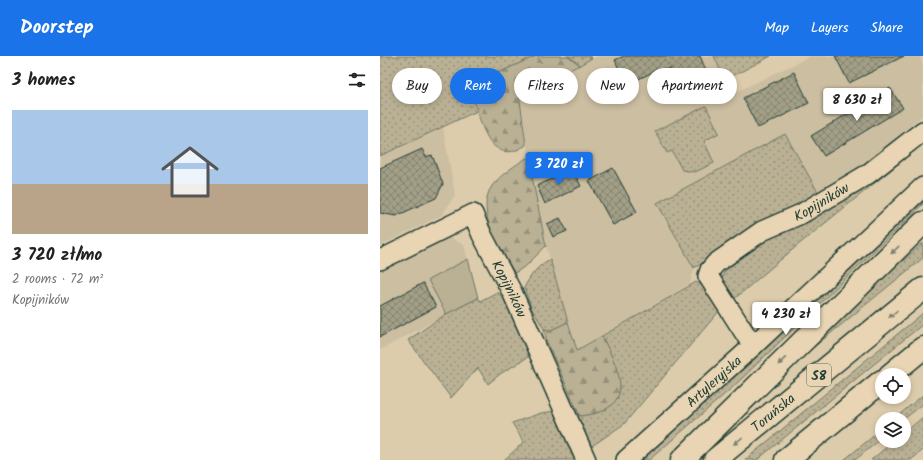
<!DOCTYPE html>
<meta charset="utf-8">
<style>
:root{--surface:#fff;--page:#f6f6f6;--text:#222;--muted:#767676;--accent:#1a73e8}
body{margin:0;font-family:Kalam,sans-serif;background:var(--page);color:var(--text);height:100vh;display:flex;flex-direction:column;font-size:15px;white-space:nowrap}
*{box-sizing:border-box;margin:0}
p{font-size:13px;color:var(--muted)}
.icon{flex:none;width:22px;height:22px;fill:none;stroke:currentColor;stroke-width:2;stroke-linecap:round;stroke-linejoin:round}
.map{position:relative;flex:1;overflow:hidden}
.panel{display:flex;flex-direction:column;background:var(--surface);width:380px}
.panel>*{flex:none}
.hud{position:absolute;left:12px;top:12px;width:380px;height:36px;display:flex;gap:8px}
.buttons{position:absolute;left:495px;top:312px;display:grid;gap:8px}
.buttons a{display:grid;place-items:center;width:36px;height:36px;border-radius:50%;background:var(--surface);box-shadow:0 2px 6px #0003;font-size:20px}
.price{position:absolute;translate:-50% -34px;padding:0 9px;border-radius:4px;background:#fff;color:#222;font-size:13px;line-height:26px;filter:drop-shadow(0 1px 2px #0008)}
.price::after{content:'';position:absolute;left:50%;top:24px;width:12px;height:9px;margin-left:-6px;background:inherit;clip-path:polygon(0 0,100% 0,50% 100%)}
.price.active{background:var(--accent);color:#fff}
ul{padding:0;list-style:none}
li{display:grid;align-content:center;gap:8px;height:212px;padding:0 12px}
li span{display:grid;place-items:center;height:124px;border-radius:0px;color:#555}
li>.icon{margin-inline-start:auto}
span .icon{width:72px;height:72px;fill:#fffc;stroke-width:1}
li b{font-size:17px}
h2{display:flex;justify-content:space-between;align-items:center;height:48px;padding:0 12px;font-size:17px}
.pill{padding:0 14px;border-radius:18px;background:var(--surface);box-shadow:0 2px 6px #0003;font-size:14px;line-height:36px}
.pill.active{background:var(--accent);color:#fff}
header{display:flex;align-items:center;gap:24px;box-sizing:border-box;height:56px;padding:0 20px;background:var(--accent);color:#fff}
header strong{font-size:19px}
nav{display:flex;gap:22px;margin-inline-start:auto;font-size:14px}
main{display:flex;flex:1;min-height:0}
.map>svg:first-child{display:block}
.built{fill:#ccbea1}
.grass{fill:url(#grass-dots);stroke:#6c7764}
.forest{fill:url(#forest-firs);stroke:#6c7764}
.park{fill:#bab195;stroke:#6c7764}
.building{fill:url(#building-cross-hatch);stroke:#1f3d34}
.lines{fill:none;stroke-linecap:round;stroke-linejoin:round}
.street-casing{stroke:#1f3d34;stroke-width:22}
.highway-casing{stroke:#1f3d34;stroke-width:25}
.street{stroke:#e9d5b3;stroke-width:19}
.highway{stroke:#e9d5b3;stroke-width:22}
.oneway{fill:#7a816d}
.labels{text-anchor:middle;stroke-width:3;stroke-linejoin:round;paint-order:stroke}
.shield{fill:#e9d5b3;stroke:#5c6b5a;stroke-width:1}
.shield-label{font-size:13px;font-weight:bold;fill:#1f3d34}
.street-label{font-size:14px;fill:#1f3d34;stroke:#e9d5b3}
</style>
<header>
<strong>Doorstep</strong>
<nav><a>Map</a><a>Layers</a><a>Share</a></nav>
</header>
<main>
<section class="panel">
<h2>3 homes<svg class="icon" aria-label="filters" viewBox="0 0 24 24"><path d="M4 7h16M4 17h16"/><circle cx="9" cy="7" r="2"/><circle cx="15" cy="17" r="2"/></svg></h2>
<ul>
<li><span style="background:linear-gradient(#a9c7e8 60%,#b9a48a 0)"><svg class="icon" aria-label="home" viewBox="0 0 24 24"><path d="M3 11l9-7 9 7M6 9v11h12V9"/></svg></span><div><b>3 720 zł/mo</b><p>2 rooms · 72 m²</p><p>Kopijników</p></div></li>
</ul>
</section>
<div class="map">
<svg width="543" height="404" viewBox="0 0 543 404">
<defs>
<pattern id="grass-dots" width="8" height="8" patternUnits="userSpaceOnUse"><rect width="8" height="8" fill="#bab195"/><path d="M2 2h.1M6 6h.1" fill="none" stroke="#97917a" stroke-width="1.8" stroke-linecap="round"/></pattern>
<pattern id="forest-firs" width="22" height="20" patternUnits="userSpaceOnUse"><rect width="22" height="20" fill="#bab195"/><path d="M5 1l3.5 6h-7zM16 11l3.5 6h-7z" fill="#97917a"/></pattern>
<pattern id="building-cross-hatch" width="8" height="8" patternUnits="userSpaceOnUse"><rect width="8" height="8" fill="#a39f87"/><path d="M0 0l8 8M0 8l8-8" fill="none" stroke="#84836f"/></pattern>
</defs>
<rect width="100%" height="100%" fill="#ddccac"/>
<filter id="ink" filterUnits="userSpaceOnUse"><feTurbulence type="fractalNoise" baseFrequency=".025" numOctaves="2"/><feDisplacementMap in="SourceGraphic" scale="8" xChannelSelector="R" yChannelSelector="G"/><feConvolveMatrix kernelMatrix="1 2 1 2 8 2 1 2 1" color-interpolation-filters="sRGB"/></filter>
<g filter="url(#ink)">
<path class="built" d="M218 0H334L352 38 431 0H540L543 9V59L469 121 439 138 277 148 314 212 310 228 197 294 166 190 153 128 139 37Z
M63 71 75 139 62 159 0 190V100Z
M69 181 84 189 98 242 0 294V215Z"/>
<path class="grass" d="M0 0H156L92 29 97 55 0 100Z
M188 0H209L212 2 200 9Z
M334 0H391L345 24Z
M326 50 339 77 324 85 334 107 315 116 302 114 292 95 287 97 275 75Z
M405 78 439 138 314 212 277 147Z
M543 81V88L418 189 353 244 341 225 344 216 388 179 404 172 421 169Z
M543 136V148L353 331 269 404H260Z
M543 187V202L412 309 518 203 522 206Z
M170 203 188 266 171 274 164 273 151 251 144 232C150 220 157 210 170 203Z
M316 226 329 233 340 254 244 368 209 392 192 352 195 349 200 360C207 358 215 358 221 355 256 340 233 304 222 280Z
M117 236 131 249 147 292 148 301 120 318 108 328 98 312 71 342 28 284 66 258 98 242 100 245Z
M543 257V268L377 404H365Z
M543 339V348L524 363H514Z
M175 355 197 401 194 404H124L144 386 132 367 161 357Z
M543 361V394L531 404H491L514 385H524V377Z
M502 373V382L475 404H464Z"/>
<path class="forest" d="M156 0H188L200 9 139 37 146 89C107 116 97 55 91 29Z
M148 101 166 190 147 209 135 217C121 195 94 156 112 130 121 118 136 109 148 101Z
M188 266 197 294 222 280C233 304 256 340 222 355 215 358 207 359 200 360L167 286 164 273 171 274Z"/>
<path class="park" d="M88 203 98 242 66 258 48 224Z"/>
<path class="building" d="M244 0H320L328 19 299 33 290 12 278 17 275 15 246 29 235 4Z
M455 0H524L469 27Z
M414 16 429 47 378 72 363 42Z
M510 32 523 52 444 100 431 80Z
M42 93 46 101 52 99 63 128 56 142 16 160 0 157V112Z
M233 112 257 156 233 169 209 125Z
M192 113 201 130 165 148 157 130Z
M180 162 187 175 173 181 167 168Z
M43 227 56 251 0 281V250Z"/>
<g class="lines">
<g class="street-casing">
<g id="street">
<path id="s1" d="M0 204 93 158 102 179 133 238 206 404"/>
<path id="s2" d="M373 290 328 220 330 214 336 207 382 175 421 158 488 118 543 75"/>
<path id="s3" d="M246 404 373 290 543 131"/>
</g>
</g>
<g class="highway-casing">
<g id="highway">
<path d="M510 319 543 292"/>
<path d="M302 404 543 167"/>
<path id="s4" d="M335 404 543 233"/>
<path d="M406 404 502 325"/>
</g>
</g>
<use href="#street" class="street"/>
<use href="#highway" class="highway"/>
</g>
<defs><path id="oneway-solid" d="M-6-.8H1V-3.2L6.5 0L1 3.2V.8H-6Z"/></defs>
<g class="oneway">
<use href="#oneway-solid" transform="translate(515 194) rotate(136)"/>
<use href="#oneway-solid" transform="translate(513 258) rotate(141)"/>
<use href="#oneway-solid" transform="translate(402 305) rotate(136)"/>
<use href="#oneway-solid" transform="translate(358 385) rotate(141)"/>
</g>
</g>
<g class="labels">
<rect class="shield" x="427" y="308" width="24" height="22" rx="3"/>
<g class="shield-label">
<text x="439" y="324">S8</text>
</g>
<g class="street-label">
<text dy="5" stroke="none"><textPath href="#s2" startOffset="221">Kopijników</textPath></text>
<text dy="5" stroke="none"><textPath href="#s1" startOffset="187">Kopijników</textPath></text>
<text dy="5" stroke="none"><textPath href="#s3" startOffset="118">Artyleryjska</textPath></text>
<text dy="5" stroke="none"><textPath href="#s4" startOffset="75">Toruńska</textPath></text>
</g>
</g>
</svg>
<div class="buttons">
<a><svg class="icon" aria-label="locate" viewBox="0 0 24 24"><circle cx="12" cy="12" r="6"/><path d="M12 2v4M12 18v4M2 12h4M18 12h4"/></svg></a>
<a><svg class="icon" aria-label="layers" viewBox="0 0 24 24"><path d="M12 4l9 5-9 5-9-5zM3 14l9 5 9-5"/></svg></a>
</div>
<b class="price" style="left:477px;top:66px">8 630 zł</b>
<b class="price active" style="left:179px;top:130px">3 720 zł</b>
<b class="price" style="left:406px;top:280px">4 230 zł</b>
<div class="hud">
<a class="pill">Buy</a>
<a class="pill active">Rent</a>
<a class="pill">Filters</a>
<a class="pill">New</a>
<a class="pill">Apartment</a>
</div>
</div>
</main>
